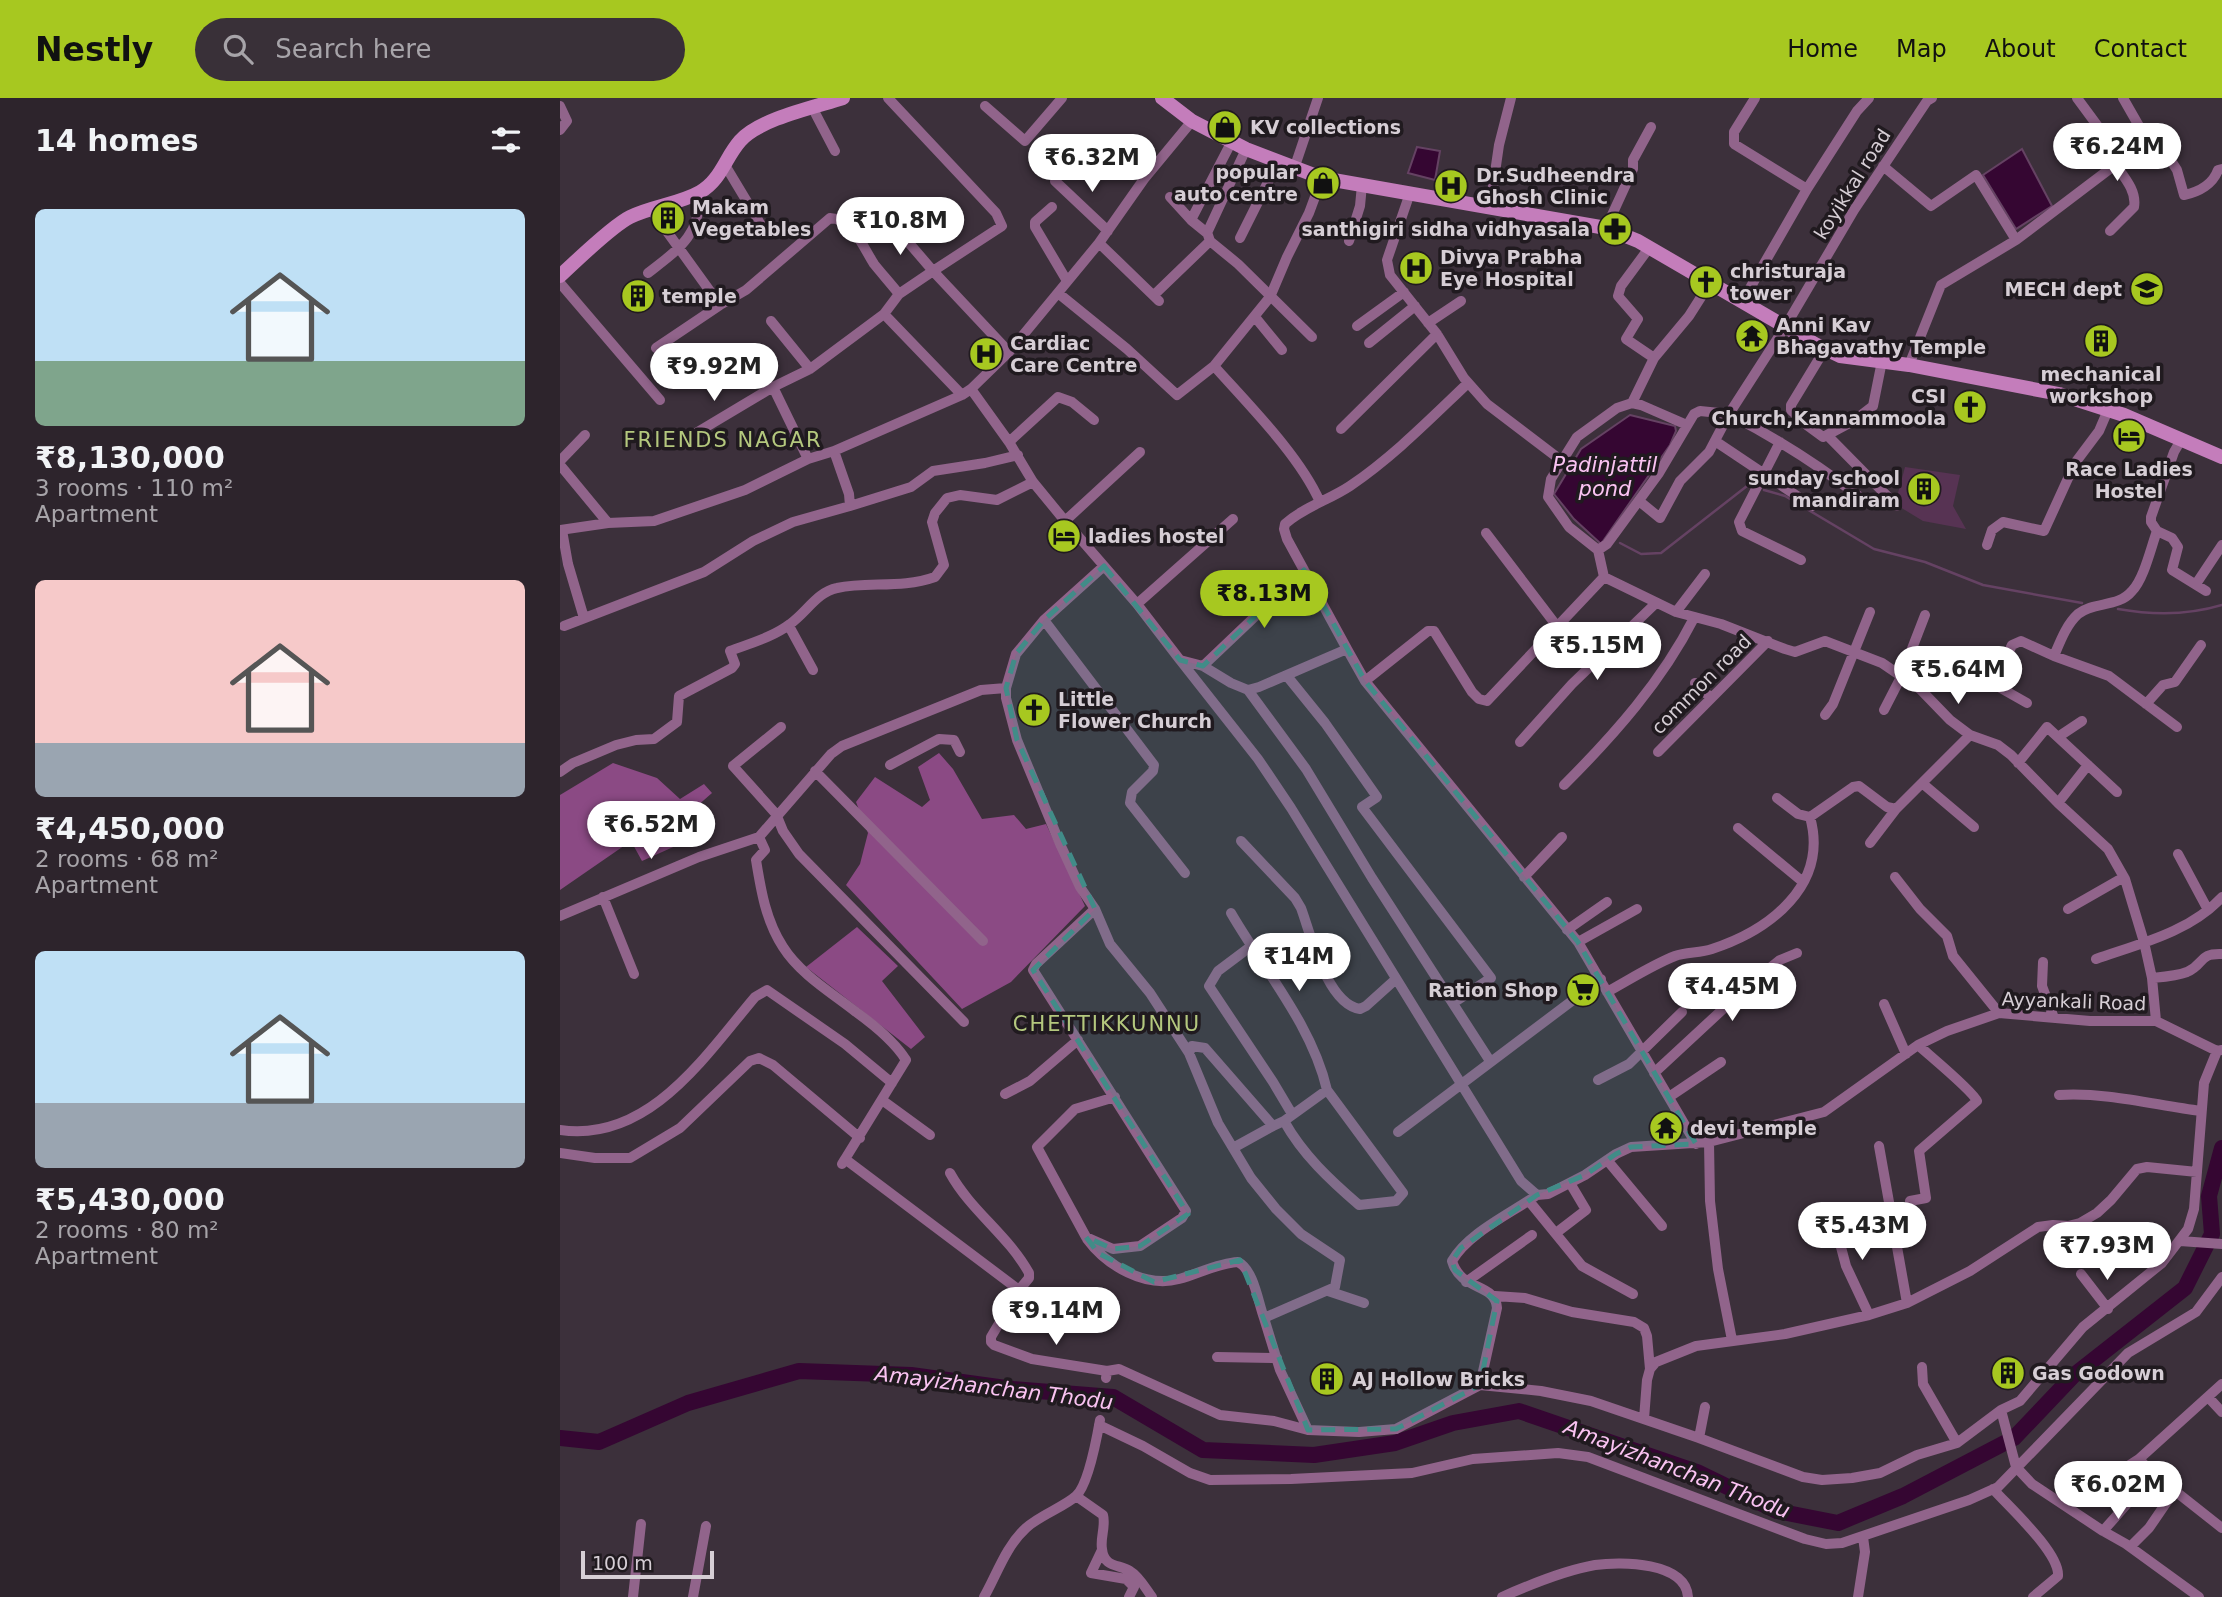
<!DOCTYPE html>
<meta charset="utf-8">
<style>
:root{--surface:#2d242c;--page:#393038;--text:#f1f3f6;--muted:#a7a4a9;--accent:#a7c820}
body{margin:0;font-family:"DejaVu Sans",sans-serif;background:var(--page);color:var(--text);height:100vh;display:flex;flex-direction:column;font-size:26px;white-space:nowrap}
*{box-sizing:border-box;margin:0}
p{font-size:23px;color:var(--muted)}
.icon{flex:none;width:38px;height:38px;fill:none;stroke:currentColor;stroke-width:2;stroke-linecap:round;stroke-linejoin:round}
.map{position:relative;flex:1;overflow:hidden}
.details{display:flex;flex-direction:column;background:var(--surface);width:560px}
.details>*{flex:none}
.scale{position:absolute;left:21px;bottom:18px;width:133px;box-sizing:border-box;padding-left:7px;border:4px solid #d6ced5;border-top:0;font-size:19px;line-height:24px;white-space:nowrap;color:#d6ced5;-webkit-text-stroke:5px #201a1f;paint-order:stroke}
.price{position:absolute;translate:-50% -60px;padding:0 16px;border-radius:24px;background:#fff;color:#222;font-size:23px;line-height:46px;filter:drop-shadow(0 2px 4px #0008)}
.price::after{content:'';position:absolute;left:50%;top:42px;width:21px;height:16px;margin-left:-10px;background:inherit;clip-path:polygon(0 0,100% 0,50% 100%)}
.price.active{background:var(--accent);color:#111}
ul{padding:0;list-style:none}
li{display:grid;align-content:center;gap:14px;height:371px;padding:0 35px}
li span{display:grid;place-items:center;height:217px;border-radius:10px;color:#555}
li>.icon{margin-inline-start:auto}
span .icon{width:126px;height:126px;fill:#fffc;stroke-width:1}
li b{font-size:30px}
h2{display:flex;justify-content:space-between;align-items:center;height:84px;padding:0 35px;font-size:30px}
header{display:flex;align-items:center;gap:42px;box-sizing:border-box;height:98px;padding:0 35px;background:var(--accent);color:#111}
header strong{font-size:33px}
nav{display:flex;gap:38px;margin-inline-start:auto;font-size:24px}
.search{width:490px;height:63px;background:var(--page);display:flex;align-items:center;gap:18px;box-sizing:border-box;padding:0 24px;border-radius:38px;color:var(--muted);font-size:26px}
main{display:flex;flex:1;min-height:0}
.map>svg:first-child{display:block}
.green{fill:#573353}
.forest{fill:#8b4a84}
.water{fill:#350632;stroke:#654263;stroke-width:2}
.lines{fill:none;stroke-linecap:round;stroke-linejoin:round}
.stream{stroke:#654263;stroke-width:2.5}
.river{stroke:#350632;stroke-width:16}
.minor{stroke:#91648b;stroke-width:10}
.secondary{stroke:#c47dbb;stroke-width:14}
.marked{fill:#418c88;fill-opacity:0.2;stroke:#418c88;stroke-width:5;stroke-dasharray:14 9;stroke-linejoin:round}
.labels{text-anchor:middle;stroke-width:7;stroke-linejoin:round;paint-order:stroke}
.poi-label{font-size:19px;font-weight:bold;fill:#d6ced5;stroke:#201a1f;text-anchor:start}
.street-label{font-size:19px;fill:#d6ced5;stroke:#201a1f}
.neighbourhood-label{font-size:21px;letter-spacing:2px;fill:#b4c87e;stroke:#201a1f}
.water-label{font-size:21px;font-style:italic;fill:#fac3f2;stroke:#201a1f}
</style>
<header>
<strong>Nestly</strong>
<div class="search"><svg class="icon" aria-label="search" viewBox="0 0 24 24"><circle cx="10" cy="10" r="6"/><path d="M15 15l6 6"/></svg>Search here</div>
<nav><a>Home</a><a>Map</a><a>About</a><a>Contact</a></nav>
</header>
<main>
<section class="details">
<h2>14 homes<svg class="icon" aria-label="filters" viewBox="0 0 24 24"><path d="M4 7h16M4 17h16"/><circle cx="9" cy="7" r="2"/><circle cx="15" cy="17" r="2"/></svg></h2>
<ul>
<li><span style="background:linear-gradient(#bfe0f5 70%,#7fa58c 0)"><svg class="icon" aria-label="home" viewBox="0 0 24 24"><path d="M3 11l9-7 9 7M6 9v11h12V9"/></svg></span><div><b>₹8,130,000</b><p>3 rooms · 110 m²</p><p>Apartment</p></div></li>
<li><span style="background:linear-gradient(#f6c9c9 75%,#9aa5b1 0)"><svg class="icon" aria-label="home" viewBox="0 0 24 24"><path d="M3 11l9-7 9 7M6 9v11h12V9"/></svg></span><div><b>₹4,450,000</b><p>2 rooms · 68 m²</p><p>Apartment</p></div></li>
<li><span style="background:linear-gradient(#bfe0f5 70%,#9aa5b1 0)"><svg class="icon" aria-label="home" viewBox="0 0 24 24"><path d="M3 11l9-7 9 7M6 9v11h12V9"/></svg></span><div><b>₹5,430,000</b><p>2 rooms · 80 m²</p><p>Apartment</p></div></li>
</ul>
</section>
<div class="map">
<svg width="1662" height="1499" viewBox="0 0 1662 1499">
<rect width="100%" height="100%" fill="#3c303b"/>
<path class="green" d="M1345 369 1400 377 1393 408 1406 431 1363 423 1335 406Z"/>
<path class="forest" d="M379 655 393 671 422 721 454 717 466 731 486 726 525 808 451 884 402 911 286 787 300 766 308 735 296 704 315 679 362 709 370 702 358 669Z
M53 665 97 680 120 701 144 686 152 695 128 716 140 737 82 763 71 743 0 792V697Z
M297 829 338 868 322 883 365 939 351 951 246 869Z"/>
<path class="water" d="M857 49 880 53 875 82 848 75Z
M1462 51 1492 108 1456 131 1423 77Z
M1070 317 1115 328 1116 333 1110 347 1041 446 1014 421 994 396 1021 351Z"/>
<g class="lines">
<path class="stream" d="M1204 392 1225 398 1314 451 1365 464 1423 487 1522 505
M1060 445 1081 456 1101 455 1187 388H1189
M1558 511C1592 517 1629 517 1662 507"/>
<path class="river" d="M0 1340 39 1344 128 1305 239 1273 351 1277 453 1291 553 1299 643 1352 754 1357 835 1345 893 1325 959 1313 1137 1374 1217 1413 1278 1425 1343 1398 1454 1340 1513 1278 1625 1190 1652 1136 1649 1098 1662 1050"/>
<path class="minor" d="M328 0 436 115 442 128 373 173 449 254
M1517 0 1562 61
M0 8 7 23 0 32
M425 8 465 43 502 0
M252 9 275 53
M1583 39 1596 59 1608 58 1617 72 1624 97C1639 94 1653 86 1658 72L1662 71
M165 67 201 127
M735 68 758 0
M1323 68 1371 108 1416 77 1456 142 1381 187 1349 267
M495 83 548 133
M1247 91 1297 13 1309 0
M850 95 827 162 830 177 877 236 904 280 927 306 1002 363 991 381 988 399 1009 429 1038 452
M610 99 631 122 647 135 686 51
M492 109 475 124V129L507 183
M930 109 939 47 951 0
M90 110 160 207 96 250
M631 122 672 43
M1046 130 1073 71V62L1091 29
M1550 133 1574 109C1577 93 1564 79 1555 66
M680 140 719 62
M1456 142 1580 48 1583 41V35L1563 0
M650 143 678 166 752 239
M789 143 800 108 802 87
M539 145 599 203
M1089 150 1061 188 1058 198 1078 221 1066 241 1094 260 1129 218 1150 185
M88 175C119 151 142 136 139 94
M0 185 100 302
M498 195 567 251 617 297 654 268 710 199 727 159 749 115 762 80
M594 197 650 143 648 137
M1182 204 1247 91 1174 46V34L1195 0
M160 207 186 192 270 120C293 121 303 149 314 166 322 176 331 186 339 196
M324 216 402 297
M695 219 722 252
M211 223 250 271
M868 225 901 203
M797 228 844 194
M809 245 855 208
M1265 251 1231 307V312L1248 328 1263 339 1267 337
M1322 263 1313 308 1295 322 1267 337 1337 408
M654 268C688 306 740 358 760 404
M213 289 248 361
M411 291 449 344 473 384 505 423 577 506 620 562 643 568 671 585 688 592 699 589 787 551 805 583 1018 844 1136 1046
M1072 305 1094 260
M781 331 877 236
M136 335 213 289 250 271 324 216 339 196 373 173 331 124
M1155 343 1252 408
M449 344 498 299 512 304 534 322
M1220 344 1179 424 1182 433 1241 462
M0 363 25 337
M1002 363 1017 339 1057 310 1072 305 1081 307 1127 327
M0 367 48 425 94 423 185 392 248 361 274 353 402 297 411 291 449 254 539 145 584 81 632 23
M1079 403 1100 420 1120 383 1149 354 1169 316C1216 340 1260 368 1301 400
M290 408 351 389 373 373 425 365 458 357
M505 423 580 354
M0 432 48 425
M2 432 8 466 24 520
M1597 433 1612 440 1618 449 1612 472 1646 493
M926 435 996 527
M1427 447 1432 432 1443 424 1484 433 1515 365 1539 333 1548 312
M1038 452 1044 479 1116 514 1161 526 1225 551 1235 554 1265 543 1322 565 1360 591 1390 622 1410 637 1438 647 1451 657 1498 705 1548 751 1565 781 1584 844 1592 880 1596 923
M1038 452 1047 446 1099 375 1134 316 1140 313 1169 316 1225 229 1294 112 1367 3 1372 0
M544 468 484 522 456 556 446 590V600L457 642 501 748 520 789 535 811 550 846 590 895 629 955 658 1025 691 1080 716 1111 741 1136 780 1162 775 1189 704 1220 720 1272 748 1332
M1636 486 1662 447
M577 506 673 421
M1116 514 1145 476
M484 522 594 667 593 673 572 694 570 705 625 775
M4 528 144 474 193 443 233 424 290 408 289 396 274 353
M229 528 253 572
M787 551 727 441 724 431 725 426C744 409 769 402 790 388 834 358 870 321 908 285
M1494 558C1500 544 1506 527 1518 516 1534 503 1558 510 1572 493 1584 481 1591 449 1597 433L1591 424V419L1614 354 1621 342
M620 562 698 661 731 710 961 1083 977 1097 988 1096 1025 1077 1056 1056 1071 1049 1149 1044 1264 1014 1358 947 1387 933 1439 915 1530 923H1596L1657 953 1662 952
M643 568 744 472
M727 578 765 625 817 699 802 709 931 880 893 905
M805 583 868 533H874L912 594 919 601 927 603 1044 479
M1135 585 1151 600
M688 592 746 671 812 780 930 963
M1467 605 1437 588 1435 583 1452 547 1461 543 1494 558 1549 578 1617 629
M1586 606 1603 587 1615 584 1641 547
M1324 612 1341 579 1365 517
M1265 617 1273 606 1310 514
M221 629 173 668 216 716 223 733 239 756 404 924
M1498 639 1522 623
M960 644 1012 586 1096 505
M1098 654 1208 543
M1458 665 1487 629 1557 694
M330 667 379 641 394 642 400 654
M255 673 423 843
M0 674 13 665 56 647 76 642 94 641 117 624 119 598 172 570 175 566 170 553C191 545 213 539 230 526 246 515 257 494 277 490 308 483 341 491 375 479L384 467 372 424 375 415 387 400 400 397 437 402 473 384
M1362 685 1414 729
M1004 687C1054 637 1102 583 1134 520
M1217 700 1238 716 1250 719 1293 689 1299 688 1327 709 1336 711 1410 637
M1498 705 1528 667
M1178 730 1243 784
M681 743 735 800 741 810C751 837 767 906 800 911L806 908 836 881
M1310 745 1336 711
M1618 756 1648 812
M964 779 1002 739
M1335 779 1360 811 1387 838 1393 858 1439 915
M43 799 74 876
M535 811 476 866 473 872 626 1113 622 1120 580 1148 553 1151 526 1139 477 1049 515 1011 555 999
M1508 811 1564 779
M671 815C704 872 752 927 767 992
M0 818 139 759 199 739
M1007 832 1047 804
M1018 844 1077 811
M690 849 658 873 649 888 713 984 732 1016
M1536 861C1579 846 1630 834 1662 799
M1483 864 1482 888 1494 920
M1592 880C1603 879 1617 878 1627 874 1645 866 1638 855 1662 856
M1047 894C1069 882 1092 867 1115 858 1126 854 1140 855 1152 851 1210 832 1269 787 1250 719
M1324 906 1346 956
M629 955 632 948 645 950 713 1028 724 1023C743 1057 770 1082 799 1107L836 1103 843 1095 767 992 724 1023
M1094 975 1189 887 1220 862 1237 855
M1038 982 1069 966 1122 914
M445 996 470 983 518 942
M1499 997C1547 994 1594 1007 1641 1013
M1109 999 1161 964
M322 1002 370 1037
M0 1032C89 1045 145 958 195 899L207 892 285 946 332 985
M838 1034 1041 881
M1149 1044 1150 1103 1158 1171 1172 1242
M1319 1048 1347 1205
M673 1050 713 1028
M0 1055 35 1060H70L120 1030 190 963 199 960 213 967 300 1040
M1047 1062 1102 1128
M282 1066 346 962C334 943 314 927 296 914 272 895 240 876 223 849 206 823 201 793 196 762L205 752 199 739 271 656 282 648 421 592 446 590
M282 1066 285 1061 459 1192
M390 1075C411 1113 448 1137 469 1175V1180L459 1192 431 1239V1244L434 1247 472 1261 547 1273
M969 1103 1022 1168 1073 1196
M1350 1103 1366 1100 1359 1053 1417 1003C1413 993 1369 957 1358 947
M1273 1119 1286 1168 1309 1217
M996 1135 1026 1112 1010 1085
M527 1141C547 1168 585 1190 619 1181 638 1176 658 1165 678 1164 694 1172 698 1204 704 1220
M1620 1143 1662 1146
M1521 1176 1548 1211
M906 1184 972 1137
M768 1193 804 1205
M935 1198 965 1200 1012 1214 1074 1224 1084 1230 1087 1238 1090 1271
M657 1259 717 1260
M1362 1269 1363 1286 1397 1345
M546 1280 547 1273 559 1271 660 1317 714 1323 748 1332 799 1334 836 1331 920 1287 981 1293 1031 1303 1139 1340 1243 1379 1262 1382 1292 1380 1320 1375 1357 1357 1397 1345 1441 1312 1460 1303 1523 1229 1602 1165 1628 1131 1634 1111 1644 985 1657 953
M920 1287 937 1210C935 1184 901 1194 892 1163 908 1135 950 1116 977 1097
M1648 1299 1662 1314
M1441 1312 1456 1369 1472 1386 1543 1433 1566 1446 1639 1499
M1084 1321 1087 1282 1090 1271 1096 1264 1136 1248 1225 1236 1309 1217 1347 1205 1410 1173 1478 1129 1493 1127 1508 1128 1520 1125 1537 1115 1551 1102 1577 1071 1587 1069 1637 1074
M539 1327 583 1348 630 1375 650 1382 731 1381 852 1375 913 1361 998 1355 1028 1359 1245 1441 1266 1446 1282 1445 1409 1402 1438 1389 1568 1255 1636 1214 1662 1179
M1139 1340 1145 1309
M1579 1361 1591 1374 1662 1430
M1433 1391C1449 1409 1500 1455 1498 1478L1473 1499
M516 1398 543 1417C546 1428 540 1440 542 1451 544 1470 559 1466 570 1473 579 1478 586 1491 592 1499
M1543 1433 1574 1398 1555 1382 1562 1372 1579 1361 1662 1286
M1570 1449 1589 1430 1615 1392
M542 1452 531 1475 566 1481 574 1489 569 1499
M73 1499 81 1426
M133 1499 146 1428
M424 1499C437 1476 446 1448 466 1430 480 1417 504 1409 516 1398 528 1387 537 1339 540 1322
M942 1499C969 1487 1006 1472 1035 1467 1061 1463 1126 1464 1128 1499
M1298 1499 1305 1454 1303 1439"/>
<path class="secondary" d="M602 0 632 23 686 51 762 80 1046 130 1078 143 1255 246 1280 258 1349 267 1499 296 1564 317 1662 359
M0 178C16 163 52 128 70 119 92 108 119 106 140 94 161 82 165 60 180 43 199 21 255 9 283 0"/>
</g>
<path class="marked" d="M544 468 620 562 643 568 744 472 805 583 1018 844 1136 1046 1071 1049 1056 1056 1025 1077 977 1097 901 1150 892 1163 895 1172 937 1203 920 1287 836 1331 748 1332 680 1162 594 1184 538 1155 526 1139 553 1151 580 1148 628 1116 473 872 535 811 457 642 446 590 456 556 484 522Z"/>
<defs>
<g id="shop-disc" transform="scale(1.75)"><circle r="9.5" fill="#a7c820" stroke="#201a1f"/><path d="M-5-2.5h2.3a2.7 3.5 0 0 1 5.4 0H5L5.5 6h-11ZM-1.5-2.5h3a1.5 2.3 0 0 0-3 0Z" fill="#111"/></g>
<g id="hospital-disc" transform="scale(1.75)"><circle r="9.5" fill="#a7c820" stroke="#201a1f"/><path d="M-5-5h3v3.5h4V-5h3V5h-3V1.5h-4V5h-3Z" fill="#111"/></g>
<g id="building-disc" transform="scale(1.75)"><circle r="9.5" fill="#a7c820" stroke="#201a1f"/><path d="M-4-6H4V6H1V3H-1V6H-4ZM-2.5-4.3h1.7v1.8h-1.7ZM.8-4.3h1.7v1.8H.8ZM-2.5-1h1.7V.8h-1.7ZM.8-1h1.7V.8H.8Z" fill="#111"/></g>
<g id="pharmacy-disc" transform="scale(1.75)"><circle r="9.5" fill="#a7c820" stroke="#201a1f"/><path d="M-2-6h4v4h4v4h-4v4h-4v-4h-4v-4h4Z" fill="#111"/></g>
<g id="church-disc" transform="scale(1.75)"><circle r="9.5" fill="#a7c820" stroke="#201a1f"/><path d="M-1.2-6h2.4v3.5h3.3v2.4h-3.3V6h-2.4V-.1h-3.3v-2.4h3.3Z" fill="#111"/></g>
<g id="university-disc" transform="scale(1.75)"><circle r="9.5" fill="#a7c820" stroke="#201a1f"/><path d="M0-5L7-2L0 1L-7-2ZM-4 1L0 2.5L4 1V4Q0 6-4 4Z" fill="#111"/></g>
<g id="temple-disc" transform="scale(1.75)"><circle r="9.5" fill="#a7c820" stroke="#201a1f"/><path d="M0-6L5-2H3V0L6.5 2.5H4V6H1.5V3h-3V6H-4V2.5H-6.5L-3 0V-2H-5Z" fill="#111"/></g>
<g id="hotel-disc" transform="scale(1.75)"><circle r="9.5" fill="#a7c820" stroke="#201a1f"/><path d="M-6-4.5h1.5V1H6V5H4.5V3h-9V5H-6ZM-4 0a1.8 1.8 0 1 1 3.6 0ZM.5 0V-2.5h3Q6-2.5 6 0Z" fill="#111"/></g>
<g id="supermarket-disc" transform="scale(1.75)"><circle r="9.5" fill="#a7c820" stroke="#201a1f"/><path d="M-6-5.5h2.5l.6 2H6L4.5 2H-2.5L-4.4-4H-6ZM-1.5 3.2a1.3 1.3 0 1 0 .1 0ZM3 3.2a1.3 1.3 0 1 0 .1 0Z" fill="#111"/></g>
</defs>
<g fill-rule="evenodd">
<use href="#shop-disc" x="665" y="29"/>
<use href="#shop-disc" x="763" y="85"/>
<use href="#hospital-disc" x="891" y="88"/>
<use href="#building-disc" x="108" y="120"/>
<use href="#pharmacy-disc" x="1055" y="131"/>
<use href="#hospital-disc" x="856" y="170"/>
<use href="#church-disc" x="1146" y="184"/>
<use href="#university-disc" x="1587" y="191"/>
<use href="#building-disc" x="78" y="198"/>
<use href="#temple-disc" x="1192" y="238"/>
<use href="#building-disc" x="1541" y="243"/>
<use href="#hospital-disc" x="426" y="256"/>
<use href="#church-disc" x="1410" y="309"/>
<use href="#hotel-disc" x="1569" y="338"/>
<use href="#building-disc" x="1364" y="391"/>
<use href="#hotel-disc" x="504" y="438"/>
<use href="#church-disc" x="474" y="612"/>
<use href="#supermarket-disc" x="1023" y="892"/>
<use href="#temple-disc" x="1106" y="1030"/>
<use href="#building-disc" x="1448" y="1275"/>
<use href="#building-disc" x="767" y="1281"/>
</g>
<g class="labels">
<g class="poi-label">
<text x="690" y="36">KV collections</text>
<text x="738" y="81" text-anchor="end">popular<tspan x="738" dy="22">auto centre</tspan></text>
<text x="916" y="84">Dr.Sudheendra<tspan x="916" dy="22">Ghosh Clinic</tspan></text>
<text x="132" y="116">Makam<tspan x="132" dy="22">Vegetables</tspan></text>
<text x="1030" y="138" text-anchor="end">santhigiri sidha vidhyasala</text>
<text x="880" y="166">Divya Prabha<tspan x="880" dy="22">Eye Hospital</tspan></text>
<text x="1170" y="180">christuraja<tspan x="1170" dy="22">tower</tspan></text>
<text x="1562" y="198" text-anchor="end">MECH dept</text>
<text x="102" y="205">temple</text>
<text x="1216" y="234">Anni Kav<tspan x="1216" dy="22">Bhagavathy Temple</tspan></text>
<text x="450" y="252">Cardiac<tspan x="450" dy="22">Care Centre</tspan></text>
<text x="1541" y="283" text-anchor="middle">mechanical<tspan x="1541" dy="22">workshop</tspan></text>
<text x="1386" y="305" text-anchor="end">CSI<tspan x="1386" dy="22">Church,Kannammoola</tspan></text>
<text x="1569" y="378" text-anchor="middle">Race Ladies<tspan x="1569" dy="22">Hostel</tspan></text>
<text x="1340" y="387" text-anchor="end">sunday school<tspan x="1340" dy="22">mandiram</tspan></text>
<text x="528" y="445">ladies hostel</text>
<text x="498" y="608">Little<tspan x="498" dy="22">Flower Church</tspan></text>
<text x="998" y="899" text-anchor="end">Ration Shop</text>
<text x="1130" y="1037">devi temple</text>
<text x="1472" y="1282">Gas Godown</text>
<text x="792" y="1288">AJ Hollow Bricks</text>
</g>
<g class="street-label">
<text transform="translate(1292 86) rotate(-58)" y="7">koyikkal road</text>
<text transform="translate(1141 586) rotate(-45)" y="7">common road</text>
<text transform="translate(1514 903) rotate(2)" y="7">Ayyankali Road</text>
</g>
<g class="neighbourhood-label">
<text x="163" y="349">FRIENDS NAGAR</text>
<text x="547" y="933">CHETTIKKUNNU</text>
</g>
<g class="water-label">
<text x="1045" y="374">Padinjattil<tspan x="1045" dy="24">pond</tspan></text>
<text transform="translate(434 1290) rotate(7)" y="7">Amayizhanchan Thodu</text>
<text transform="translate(1117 1371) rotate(21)" y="7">Amayizhanchan Thodu</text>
</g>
</g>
</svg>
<div class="scale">100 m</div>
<b class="price" style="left:1557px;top:85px">₹6.24M</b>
<b class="price" style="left:532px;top:96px">₹6.32M</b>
<b class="price" style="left:340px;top:159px">₹10.8M</b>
<b class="price" style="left:154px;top:305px">₹9.92M</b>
<b class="price active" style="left:704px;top:532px">₹8.13M</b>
<b class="price" style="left:1037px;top:584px">₹5.15M</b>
<b class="price" style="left:1398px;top:608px">₹5.64M</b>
<b class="price" style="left:91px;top:763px">₹6.52M</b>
<b class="price" style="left:739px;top:895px">₹14M</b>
<b class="price" style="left:1172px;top:925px">₹4.45M</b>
<b class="price" style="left:1302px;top:1164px">₹5.43M</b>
<b class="price" style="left:1547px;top:1184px">₹7.93M</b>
<b class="price" style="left:496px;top:1249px">₹9.14M</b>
<b class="price" style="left:1558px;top:1423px">₹6.02M</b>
</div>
</main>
